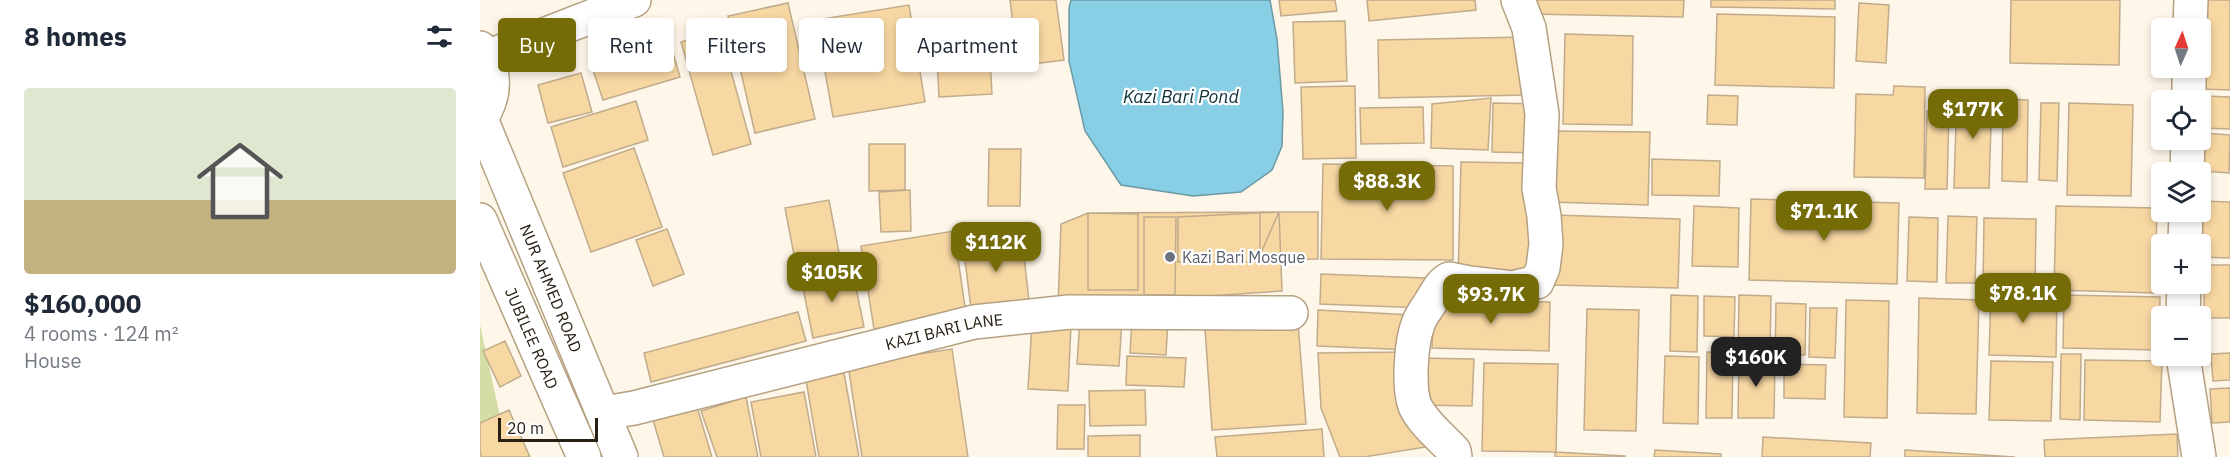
<!DOCTYPE html>
<meta charset="utf-8">
<style>
:root{--surface:#fff;--page:#f2f2f3;--text:#1f2937;--muted:#747a83;--accent:#756c07}
body{margin:0;font-family:"IBM Plex Sans",sans-serif;background:var(--page);color:var(--text);height:100vh;display:flex;flex-direction:column;font-size:22px;white-space:nowrap}
*{box-sizing:border-box;margin:0}
p{font-size:20px;color:var(--muted)}
.icon{flex:none;width:33px;height:33px;fill:none;stroke:currentColor;stroke-width:2;stroke-linecap:round;stroke-linejoin:round}
.map{position:relative;flex:1;overflow:hidden}
.sheet{display:flex;flex-direction:column;background:var(--surface);width:480px}
.sheet>*{flex:none}
.hud{position:absolute;left:18px;top:18px;width:570px;height:54px;display:flex;gap:12px}
.needle{width:39px;rotate:3deg}
.fabs{position:absolute;left:1671px;top:18px;display:grid;gap:12px}
.fabs a{display:grid;place-items:center;width:60px;height:60px;border-radius:6px;background:var(--surface);box-shadow:0 3px 9px #0003;font-size:30px}
.scale{position:absolute;left:18px;bottom:15px;width:100px;box-sizing:border-box;padding-left:6px;border:3px solid #282013;border-top:0;font-size:16px;line-height:21px;white-space:nowrap;color:#282013;-webkit-text-stroke:4px #fff;paint-order:stroke}
.price{position:absolute;translate:-50% -51px;padding:0 14px;border-radius:12px;background:var(--accent);color:#fff;font-size:20px;line-height:39px;filter:drop-shadow(0 2px 3px #0008)}
.price::after{content:'';position:absolute;left:50%;top:36px;width:18px;height:14px;margin-left:-9px;background:inherit;clip-path:polygon(0 0,100% 0,50% 100%)}
.price.active{background:#222;color:#fff}
ul{padding:0;list-style:none}
li{display:grid;align-content:center;gap:12px;height:318px;padding:0 24px}
li span{display:grid;place-items:center;height:186px;border-radius:6px;color:#555}
li>.icon{margin-inline-start:auto}
span .icon{width:108px;height:108px;fill:#fffc;stroke-width:1}
li b{font-size:26px}
h2{display:flex;justify-content:space-between;align-items:center;height:72px;padding:0 24px;font-size:26px}
.chip{padding:0 21px;border-radius:6px;background:var(--surface);box-shadow:0 3px 9px #0003;font-size:21px;line-height:54px}
.chip.active{background:var(--accent);color:#fff}
main{display:flex;flex:1;min-height:0}
.map>svg:first-child{display:block}
.green{fill:#d3dda5}
.water{fill:#88cee5;stroke:#6b9aa6;stroke-width:1.5}
.building{fill:#f7d7a2;stroke:#c0ac8c;stroke-width:1.5}
.lines{fill:none;stroke-linecap:round;stroke-linejoin:round}
.minor-casing{stroke:#b5a181;stroke-width:36}
.major-casing{stroke:#b5a181;stroke-width:36}
.minor{stroke:#fff;stroke-width:33}
.major{stroke:#fff;stroke-width:33}
.worship-dot{fill:#6b7280;stroke:#fff;stroke-width:2}
.labels{text-anchor:middle;stroke-width:4.5;stroke-linejoin:round;paint-order:stroke}
.worship-label{font-size:16px;fill:#5b616d;stroke:#fff;text-anchor:start}
.street-label{font-size:16px;fill:#282013;stroke:#fff}
.water-label{font-size:18px;font-style:italic;fill:#0e303b;stroke:#fff}
</style>
<main>
<section class="sheet">
<h2>8 homes<svg class="icon" aria-label="filters" viewBox="0 0 24 24"><path d="M4 7h16M4 17h16"/><circle cx="9" cy="7" r="2"/><circle cx="15" cy="17" r="2"/></svg></h2>
<ul>
<li><span style="background:linear-gradient(#dfe7d0 60%,#c2b280 0)"><svg class="icon" aria-label="home" viewBox="0 0 24 24"><path d="M3 11l9-7 9 7M6 9v11h12V9"/></svg></span><div><b>$160,000</b><p>4 rooms · 124 m²</p><p>House</p></div></li>
</ul>
</section>
<div class="map">
<svg width="1750" height="457" viewBox="0 0 1750 457">
<rect width="100%" height="100%" fill="#fef6e8"/>
<path class="green" d="M0 325 29 457H0Z"/>
<path class="water" d="M591 0H790L797 39 803 112 802 146 792 170 761 192 713 196 641 185 605 131 589 61V8Z"/>
<path class="building" d="M530 0H576L584 60 538 66Z
M799 0H855L857 11 801 16Z
M887 0H995L996 10 889 21Z
M1051 0H1204L1203 17 1050 14Z
M1231 0H1355V9L1231 7Z
M1531 0H1640L1639 65 1530 63Z
M1725 0H1750V90L1722 89Z
M308 3 335 119 275 133 248 16Z
M1379 3 1409 5 1406 63 1376 61Z
M429 5 445 102 353 117 336 20Z
M1237 14 1355 17 1354 88 1235 85Z
M508 20 512 94 459 97 455 23Z
M865 21 867 81 815 83 813 22Z
M240 31 271 144 233 155 201 42Z
M1085 34 1153 36 1152 125 1083 124Z
M1044 37 1045 95 899 98 898 40Z
M191 46 200 77 123 100 113 70Z
M101 73 112 112 68 123 58 85Z
M875 86 876 158 823 159 821 87Z
M1414 86 1445 87 1444 178 1374 177 1376 94 1413 95Z
M1477 91 1512 92 1509 188H1474Z
M1228 95 1258 96 1257 125 1227 124Z
M1725 96 1750 97V129L1723 128Z
M1011 98 1008 150 951 148 952 104Z
M1523 99 1548 100 1547 182 1522 181Z
M156 101 168 140 83 167 71 127Z
M1013 103 1058 104 1056 153 1012 152Z
M1561 103H1579L1577 181 1559 180Z
M1589 103 1653 105 1651 196 1587 195Z
M943 107 944 143 881 144 880 108Z
M1447 111H1469L1467 189H1445Z
M1071 131 1170 132 1168 205 1069 202Z
M1724 133 1750 135 1749 173 1722 171Z
M389 144H425V190L389 191Z
M154 148 182 227 111 252 83 173Z
M509 149H541L540 206H508Z
M1172 159 1240 161 1239 196 1172 195Z
M981 162 1053 163 1050 281 978 279Z
M843 164 973 166V260L841 259Z
M430 190 431 231 401 232 399 192Z
M1271 199 1419 203 1417 284 1269 280Z
M349 200 362 269 318 276 305 208Z
M1722 201 1750 202V258L1720 257Z
M1214 206 1259 208 1258 267 1212 266Z
M1576 206 1677 208 1675 293 1574 290Z
M780 212H838V259L780 260Z
M799 212 802 291 578 306 581 224 608 213Z
M799 212 777 262H698V217Z
M608 213 658 214V290H608Z
M1074 215 1200 219 1198 288 1072 285Z
M1468 216 1497 217 1495 283H1466Z
M664 217H696L695 295H664Z
M1429 217 1458 218 1457 282 1427 281Z
M1504 218 1556 219 1555 288 1503 287Z
M187 229 204 274 173 286 156 240Z
M541 230 550 309 492 316 482 237Z
M474 231 486 314 394 329 381 246Z
M1724 265H1750V318H1724Z
M372 268 384 327 333 338 321 278Z
M841 274 945 278 944 308 840 304Z
M1511 292 1577 293 1576 357 1509 355Z
M1191 295 1218 296 1217 352 1190 351Z
M1259 295 1291 296 1290 356H1258Z
M1584 295 1680 297 1679 350 1583 348Z
M1224 296 1255 297 1254 337 1224 336Z
M1439 298 1499 300 1496 414 1437 413Z
M954 299 1070 302 1069 351 952 348Z
M1366 300 1409 301 1407 418 1364 417Z
M1296 303 1326 304 1325 355 1295 354Z
M1330 308H1357L1355 358 1329 357Z
M1107 309 1159 310 1156 431 1104 430Z
M838 310 932 315 931 350 837 346Z
M318 312 326 341 171 382 164 353Z
M600 318 642 320 639 366 597 364Z
M652 319 688 320 686 355 650 353Z
M552 323 591 325 588 391 548 389Z
M818 323 826 424 732 430 725 329Z
M25 341 41 376 20 387 3 351Z
M472 349 488 457H382L368 365Z
M925 352 958 445 884 457H860L841 408 838 353Z
M1227 352 1253 353 1252 418H1226Z
M1750 353V380L1733 381 1731 354Z
M1581 354H1601L1600 420 1580 419Z
M647 356 706 358 704 387 646 385Z
M1185 356 1219 357 1218 424 1183 423Z
M939 358 994 359 992 406 938 405Z
M1259 358 1295 359 1294 418H1258Z
M1605 360 1682 361 1680 422 1604 420Z
M1511 361 1573 362 1571 421 1509 420Z
M1004 363 1078 364 1076 452 1002 451Z
M1304 364 1346 365 1345 399 1304 398Z
M364 373 379 457H339L326 380Z
M1750 388V422L1732 423 1730 389Z
M665 390 666 425 610 426 609 391Z
M324 392 336 457H281L271 402Z
M266 397 278 457H237L221 411Z
M578 405H605L604 449H577Z
M217 407 232 457H184L173 420Z
M29 410 50 457H2L0 452V423Z
M842 429 844 457H737L735 437Z
M1697 434 1698 457H1565L1564 440Z
M660 435V457H608V436Z
M1283 437 1391 443 1390 457H1282Z
M1175 450 1241 454V457H1174Z
M1425 450 1535 457H1425Z
M1075 452 1145 456V457H1075Z"/>
<g class="lines">
<g class="minor-casing">
<g id="minor">
<path d="M1710 28 1711 0"/>
<path d="M1709 100V68"/>
<path d="M1707 172 1708 140"/>
<path d="M1705 244 1706 212"/>
<path d="M1703 316 1704 284"/>
<path d="M1703 356 1719 457"/>
<path id="s1" d="M124 413 154 408 494 322 589 312 811 313"/>
<path d="M975 457 974 451C961 437 943 423 935 406 928 387 931 343 938 324 941 315 948 307 952 300 957 292 961 283 969 279L989 283 1032 288 1057 282 1063 268 1066 244 1064 216 1059 188 1062 114 1049 28 1038 0"/>
</g>
</g>
<g class="major-casing">
<g id="major">
<path d="M0 48C17 72 16 96 0 120"/>
<path d="M7 57 154 0"/>
<path id="s2" d="M1 119 141 457"/>
<path id="s3" d="M0 220 104 457"/>
</g>
</g>
<use href="#minor" class="minor"/>
<use href="#major" class="major"/>
</g>
<circle class="worship-dot" cx="690" cy="257" r="6"/>
<g class="labels">
<g class="worship-label">
<text x="702" y="263">Kazi Bari Mosque</text>
</g>
<g class="street-label">
<text dy="6" stroke="none"><textPath href="#s2" startOffset="183">NUR AHMED ROAD</textPath></text>
<text dy="6" stroke="none"><textPath href="#s1" startOffset="350">KAZI BARI LANE</textPath></text>
<text dy="6" stroke="none"><textPath href="#s3" startOffset="129">JUBILEE ROAD</textPath></text>
</g>
<g class="water-label">
<text x="701" y="103">Kazi Bari Pond</text>
</g>
</g>
</svg>
<div class="fabs">
<a><svg class="needle" viewBox="-14 -14 28 28"><path d="M0-13l5 13h-10z" fill="#e53935"/><path d="M0 13l5-13h-10z" fill="#747a83"/></svg></a>
<a><svg class="icon" aria-label="locate" viewBox="0 0 24 24"><circle cx="12" cy="12" r="6"/><path d="M12 2v4M12 18v4M2 12h4M18 12h4"/></svg></a>
<a><svg class="icon" aria-label="layers" viewBox="0 0 24 24"><path d="M12 4l9 5-9 5-9-5zM3 14l9 5 9-5"/></svg></a>
<a>+</a>
<a>−</a>
</div>
<div class="scale">20 m</div>
<b class="price" style="left:1493px;top:140px">$177K</b>
<b class="price" style="left:907px;top:212px">$88.3K</b>
<b class="price" style="left:1344px;top:242px">$71.1K</b>
<b class="price" style="left:516px;top:273px">$112K</b>
<b class="price" style="left:352px;top:303px">$105K</b>
<b class="price" style="left:1543px;top:324px">$78.1K</b>
<b class="price" style="left:1011px;top:325px">$93.7K</b>
<b class="price active" style="left:1276px;top:388px">$160K</b>
<div class="hud">
<a class="chip active">Buy</a>
<a class="chip">Rent</a>
<a class="chip">Filters</a>
<a class="chip">New</a>
<a class="chip">Apartment</a>
</div>
</div>
</main>
